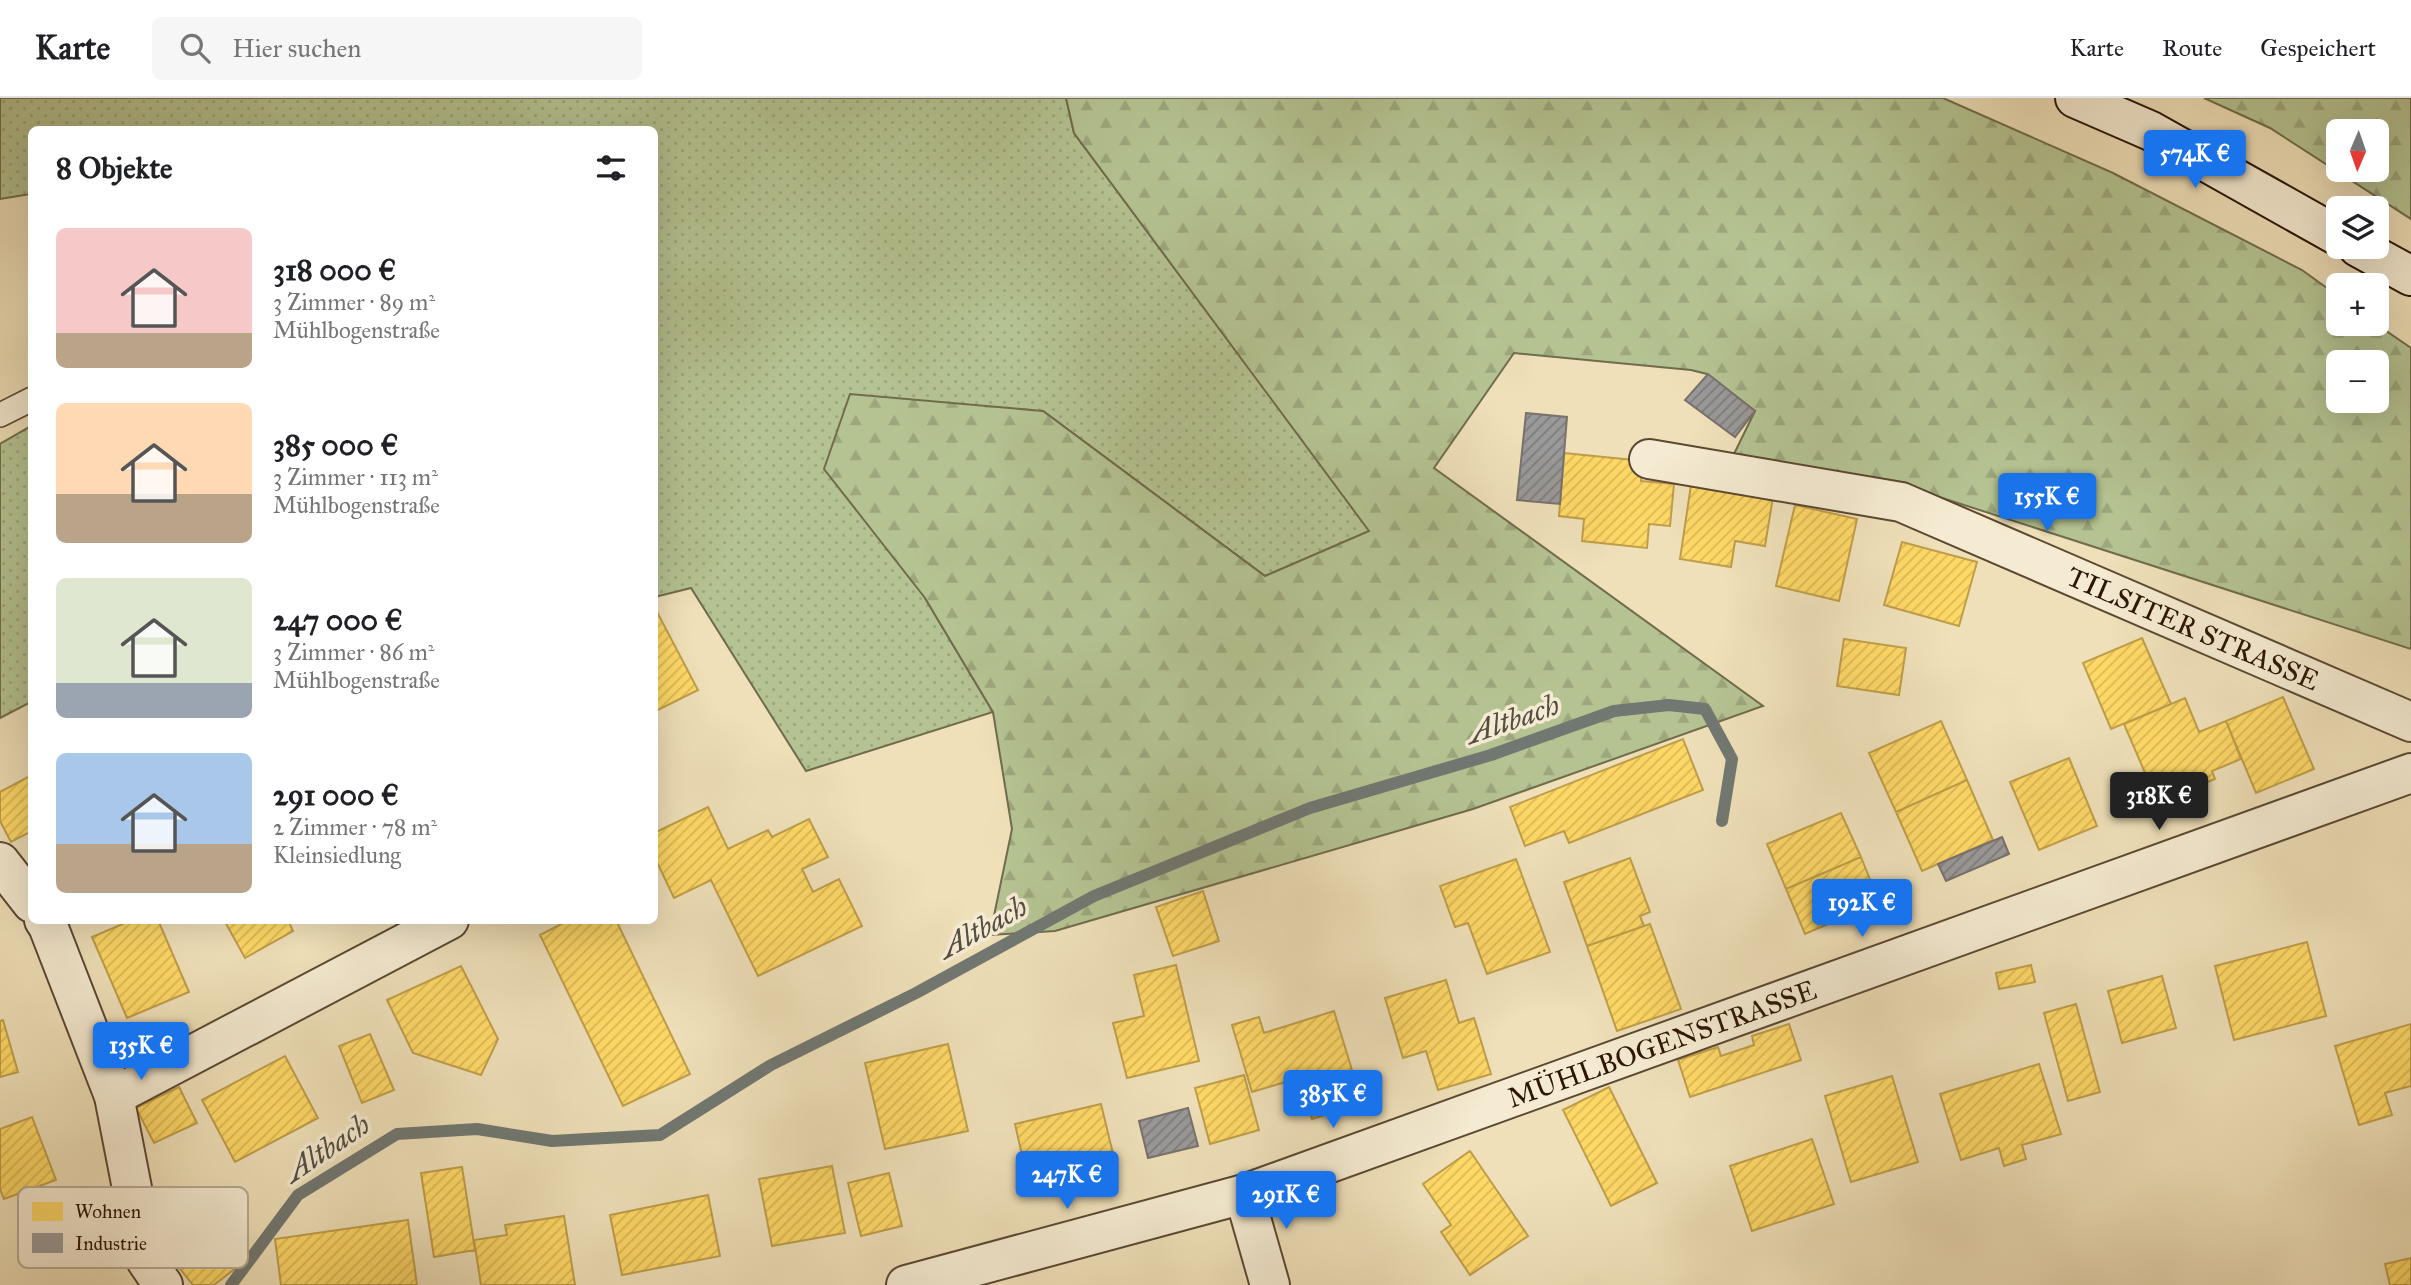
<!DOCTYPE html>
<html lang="de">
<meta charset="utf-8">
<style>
:root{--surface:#fff;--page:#f6f6f6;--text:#202124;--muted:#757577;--line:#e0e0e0;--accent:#1a73e8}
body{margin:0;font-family:"IM FELL Great Primer",serif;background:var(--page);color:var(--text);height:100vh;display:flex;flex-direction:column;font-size:26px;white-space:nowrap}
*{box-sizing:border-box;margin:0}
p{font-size:23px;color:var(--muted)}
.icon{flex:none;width:38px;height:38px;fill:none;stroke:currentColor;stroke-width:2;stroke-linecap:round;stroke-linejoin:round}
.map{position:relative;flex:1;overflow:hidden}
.drawer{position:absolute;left:28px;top:28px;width:630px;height:798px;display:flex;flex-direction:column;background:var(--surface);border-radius:10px;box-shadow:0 7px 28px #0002}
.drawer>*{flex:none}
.needle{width:46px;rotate:182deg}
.buttons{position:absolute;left:2326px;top:21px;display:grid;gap:14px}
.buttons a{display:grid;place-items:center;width:63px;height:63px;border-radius:10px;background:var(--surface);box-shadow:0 7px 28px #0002;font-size:35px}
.price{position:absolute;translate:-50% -60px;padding:0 16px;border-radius:7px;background:var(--accent);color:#fff;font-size:23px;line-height:46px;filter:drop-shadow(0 2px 4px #0008)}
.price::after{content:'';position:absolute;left:50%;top:42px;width:21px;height:16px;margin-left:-10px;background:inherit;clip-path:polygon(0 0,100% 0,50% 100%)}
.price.current{background:#222;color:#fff}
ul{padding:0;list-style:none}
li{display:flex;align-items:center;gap:21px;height:175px;padding:0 28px}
li span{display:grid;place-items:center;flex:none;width:196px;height:140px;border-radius:10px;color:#555}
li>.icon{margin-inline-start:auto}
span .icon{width:84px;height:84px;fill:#fffc;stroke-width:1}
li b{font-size:30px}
h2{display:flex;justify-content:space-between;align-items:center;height:84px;padding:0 28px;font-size:30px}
header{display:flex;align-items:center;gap:42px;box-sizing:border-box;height:98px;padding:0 35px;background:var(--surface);border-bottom:2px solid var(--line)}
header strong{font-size:33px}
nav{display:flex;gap:38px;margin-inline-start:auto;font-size:24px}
.search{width:490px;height:63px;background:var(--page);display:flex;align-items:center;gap:18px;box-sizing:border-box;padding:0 24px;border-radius:10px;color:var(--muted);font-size:26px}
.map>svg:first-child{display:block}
.grass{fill:url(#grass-dots);stroke:#706c4c;stroke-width:2}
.forest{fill:url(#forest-firs);stroke:#706c4c;stroke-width:2;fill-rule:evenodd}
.homes{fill:url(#homes-hatch);stroke:#bf9e49;stroke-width:2}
.industry{fill:url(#industry-hatch);stroke:#78716d;stroke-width:2}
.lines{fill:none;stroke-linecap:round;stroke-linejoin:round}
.stream{stroke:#717872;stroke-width:12}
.lane-casing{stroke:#5c4832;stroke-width:26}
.street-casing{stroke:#5c4832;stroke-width:42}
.secondary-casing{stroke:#2b1505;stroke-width:42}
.lane{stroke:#f5ebd2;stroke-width:23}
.street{stroke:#f5ebd2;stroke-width:38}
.secondary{stroke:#f5ebd2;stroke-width:38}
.labels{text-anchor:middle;stroke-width:7;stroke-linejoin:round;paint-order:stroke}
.street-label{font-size:28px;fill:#2b1505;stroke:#f5ebd2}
.water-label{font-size:30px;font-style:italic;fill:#544f44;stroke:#f5ebd2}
.key{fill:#f5ebd2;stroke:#b8ab94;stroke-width:2}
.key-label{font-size:19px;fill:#2b1505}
</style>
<header>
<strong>Karte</strong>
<div class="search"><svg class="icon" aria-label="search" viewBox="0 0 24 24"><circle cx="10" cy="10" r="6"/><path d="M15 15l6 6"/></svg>Hier suchen</div>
<nav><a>Karte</a><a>Route</a><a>Gespeichert</a></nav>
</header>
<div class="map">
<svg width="2411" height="1187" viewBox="0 0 2411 1187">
<defs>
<pattern id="grass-dots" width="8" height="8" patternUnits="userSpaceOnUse" patternTransform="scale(1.75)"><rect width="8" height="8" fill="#b5c392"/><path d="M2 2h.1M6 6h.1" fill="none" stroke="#9ca77c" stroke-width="1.8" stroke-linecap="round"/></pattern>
<pattern id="forest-firs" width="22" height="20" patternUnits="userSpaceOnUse" patternTransform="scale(1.75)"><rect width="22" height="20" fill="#b5c392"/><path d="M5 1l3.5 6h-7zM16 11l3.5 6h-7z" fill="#9ca77c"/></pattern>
<pattern id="homes-hatch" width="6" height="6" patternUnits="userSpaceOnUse" patternTransform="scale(1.75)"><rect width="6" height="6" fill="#ffd966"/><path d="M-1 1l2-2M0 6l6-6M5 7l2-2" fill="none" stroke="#dbb957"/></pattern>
<pattern id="industry-hatch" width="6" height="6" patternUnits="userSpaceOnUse" patternTransform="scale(1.75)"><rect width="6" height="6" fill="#999"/><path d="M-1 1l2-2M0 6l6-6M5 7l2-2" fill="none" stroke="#7d7c7b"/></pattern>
</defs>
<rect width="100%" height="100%" fill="#efe0b9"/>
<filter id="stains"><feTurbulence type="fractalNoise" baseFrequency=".00286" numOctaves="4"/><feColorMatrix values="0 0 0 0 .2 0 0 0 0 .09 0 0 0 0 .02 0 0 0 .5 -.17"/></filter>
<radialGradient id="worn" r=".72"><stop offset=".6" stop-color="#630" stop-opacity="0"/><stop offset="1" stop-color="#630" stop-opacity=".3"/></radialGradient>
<path class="grass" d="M0 0H1066L1074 35 1370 433 1265 478 1043 313 925 500 993 614 806 673 691 490 655 499 654 32H32L31 96 0 101Z
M31 328V604L0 620V346Z"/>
<path class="forest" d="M1066 0H1943L2113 75 2302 172 2338 198V226H2376L2411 250V551L1902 387 1732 360 1755 313 1707 276 1691 272 1514 255 1434 370 1763 608 1473 711 1055 833 990 837 1012 731 993 614 925 500 824 371 850 296 1043 313 1265 478 1369 433 1074 35ZM2338 264H2376V303H2338Z
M2204 0H2411V121L2270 30ZM2338 33H2376V72H2338Z"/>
<path class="homes" d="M1564 355 1643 363 1641 383 1674 386 1670 428 1649 426 1647 450 1582 443 1584 421 1559 418Z
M1691 387 1773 399 1765 448 1735 443 1731 469 1680 461Z
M1795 407 1857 421 1839 503 1776 488Z
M1902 444 1977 464 1959 528 1884 507Z
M656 512 698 592 654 614V513Z
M2142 540 2171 606 2111 631 2083 565Z
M1844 541 1906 550 1899 597 1837 588Z
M2283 599 2314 671 2256 695 2226 623Z
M2185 600 2199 634 2226 623 2241 661 2212 673 2215 681 2158 705 2124 626Z
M1941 623 1967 682 1896 714 1869 655Z
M1683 641 1703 692 1569 745 1564 733 1525 748 1510 709Z
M2069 660 2097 728 2039 752 2010 684Z
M32 677V733L11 744 0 723V694Z
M1967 682 1993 742 1922 773 1896 714Z
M708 709 728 751 768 732 772 739 809 721 828 759 802 771 813 794 839 781 862 828 758 878 711 782 674 800 654 758V735Z
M1841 715 1861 759 1786 791 1767 746Z
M1861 759 1879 804 1805 836 1786 791Z
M1630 760 1650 814 1640 818 1644 828 1587 848 1564 784Z
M1516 761 1550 854 1487 876 1468 825 1455 829 1440 788Z
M1203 793 1219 843 1173 858 1156 809Z
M132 822H158L189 894 127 920 92 839Z
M224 822H288L293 833 245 860Z
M569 822H616L690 976 623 1008 540 837Z
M1650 826 1681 911 1617 933 1587 848Z
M2307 844 2326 918 2234 942 2215 868Z
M1176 867 1199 963 1127 980 1113 925 1144 918 1134 877Z
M2031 867 2035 884 1999 891 1996 875Z
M461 868 498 941 481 977 413 955 387 902Z
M2162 878 2176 930 2122 945 2108 893Z
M1446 882 1459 925 1474 920 1491 976 1438 992 1426 953 1403 960 1385 900Z
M2076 906 2100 994 2068 1003 2044 915Z
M1334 913 1362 1005 1312 1021 1299 980 1252 994 1232 927 1259 919 1264 935Z
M3 922 18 974 0 979V923Z
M1789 926 1801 962 1690 999 1678 962 1718 949 1721 958 1754 947 1752 938Z
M2411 926V988L2385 995 2392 1017 2359 1027 2335 948Z
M370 936 394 992 362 1005 339 948Z
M948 946 968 1033 885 1051 865 965Z
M285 958 318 1020 235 1064 202 1002Z
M2039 966 2061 1036 2022 1047 2026 1061 2004 1068 1999 1050 1961 1062 1940 996Z
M1244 977 1259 1032 1210 1046 1195 990Z
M1892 978 1918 1064 1851 1084 1825 998Z
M179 989 197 1025 154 1045 136 1010Z
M1609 989 1657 1085 1611 1108 1563 1012Z
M1101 1006 1116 1068 1029 1088 1015 1026Z
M32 1019 56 1082 4 1101 0 1091V1031Z
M1812 1041 1834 1106 1752 1133 1730 1068Z
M1470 1053 1528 1138 1470 1177 1441 1134 1451 1127 1423 1086Z
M832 1068 845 1135 772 1148 759 1081Z
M462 1069 475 1152 434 1159 421 1075Z
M889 1075 902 1128 861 1138 848 1085Z
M708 1097 720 1158 622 1177 610 1117Z
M564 1118 575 1187H481L474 1142 507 1137 505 1127Z
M223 1122 251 1158 214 1187H193L173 1162Z
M408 1122 417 1187H281L275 1141Z
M2411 1160V1187H2390L2385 1166Z"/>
<path class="industry" d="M1708 276 1755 313 1735 339 1685 302Z
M1526 315 1567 319 1560 406 1517 402Z
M2002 739 2009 756 1946 783 1938 766Z
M1188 1010 1198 1048 1148 1060 1139 1023Z"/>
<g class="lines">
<path class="stream" d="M231 1187 298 1097 397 1036 477 1031 552 1043 660 1037 771 967 916 895 1094 798 1310 710 1491 657 1614 613 1669 607 1705 611 1732 661 1722 723"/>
<g class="lane-casing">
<path id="lane" d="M0 317 32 301"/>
</g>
<g class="street-casing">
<g id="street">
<path id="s1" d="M1649 361 1901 404 2411 624"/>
<path d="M0 764 32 805"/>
<path d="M44 822 48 828 114 998 146 1162 163 1187"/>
<path d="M114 998 449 822"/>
<path d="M1244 1096 1270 1187"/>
<path id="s2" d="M906 1187 1244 1096 2411 675"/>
</g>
</g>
<g class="secondary-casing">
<path id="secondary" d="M2075 0 2151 33 2338 138
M2358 149 2411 178"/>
</g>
<use href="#lane" class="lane"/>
<use href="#street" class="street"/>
<use href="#secondary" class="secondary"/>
</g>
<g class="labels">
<g class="street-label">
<text dy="10" stroke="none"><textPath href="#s1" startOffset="574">TILSITER STRASSE</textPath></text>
<text dy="10" stroke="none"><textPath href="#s2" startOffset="794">MÜHLBOGENSTRASSE</textPath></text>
</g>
<g class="water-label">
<text transform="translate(1513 621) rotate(-19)" y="10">Altbach</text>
<text transform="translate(983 829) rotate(-29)" y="10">Altbach</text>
<text transform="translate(327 1050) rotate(-34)" y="10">Altbach</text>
</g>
</g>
<rect x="18" y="1089" width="230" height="81" rx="10" class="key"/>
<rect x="32" y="1104" width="31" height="19" fill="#ffd966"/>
<rect x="32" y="1135" width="31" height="20" fill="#999"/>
<g class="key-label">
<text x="75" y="1120">Wohnen</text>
<text x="75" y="1152">Industrie</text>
</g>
<rect width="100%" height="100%" filter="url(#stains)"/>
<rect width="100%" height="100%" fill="url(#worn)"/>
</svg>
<div class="buttons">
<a><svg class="needle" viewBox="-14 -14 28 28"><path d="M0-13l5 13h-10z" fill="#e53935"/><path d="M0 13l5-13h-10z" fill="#757577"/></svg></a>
<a><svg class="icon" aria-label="layers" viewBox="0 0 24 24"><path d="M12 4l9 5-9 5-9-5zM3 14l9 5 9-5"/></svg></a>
<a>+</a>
<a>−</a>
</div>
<b class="price" style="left:2195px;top:92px">574K €</b>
<b class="price" style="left:2047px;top:435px">155K €</b>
<b class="price current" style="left:2159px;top:734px">318K €</b>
<b class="price" style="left:1862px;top:841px">192K €</b>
<b class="price" style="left:141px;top:984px">135K €</b>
<b class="price" style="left:1333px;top:1032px">385K €</b>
<b class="price" style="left:1067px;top:1113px">247K €</b>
<b class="price" style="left:1286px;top:1133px">291K €</b>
<section class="drawer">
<h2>8 Objekte<svg class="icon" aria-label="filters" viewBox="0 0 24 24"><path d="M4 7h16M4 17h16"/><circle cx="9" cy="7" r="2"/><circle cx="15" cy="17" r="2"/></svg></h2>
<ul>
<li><span style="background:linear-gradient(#f6c9c9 75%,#b9a48a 0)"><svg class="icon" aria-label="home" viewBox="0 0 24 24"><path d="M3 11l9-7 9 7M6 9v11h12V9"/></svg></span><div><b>318 000 €</b><p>3 Zimmer · 89 m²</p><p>Mühlbogenstraße</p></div></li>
<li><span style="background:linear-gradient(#ffd9b3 65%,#b9a48a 0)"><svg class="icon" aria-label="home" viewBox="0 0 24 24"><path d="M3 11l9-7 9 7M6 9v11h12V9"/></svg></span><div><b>385 000 €</b><p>3 Zimmer · 113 m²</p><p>Mühlbogenstraße</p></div></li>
<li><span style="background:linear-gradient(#dfe7d0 75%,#9aa5b1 0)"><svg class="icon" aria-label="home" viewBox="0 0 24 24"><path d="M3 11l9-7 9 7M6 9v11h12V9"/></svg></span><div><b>247 000 €</b><p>3 Zimmer · 86 m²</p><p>Mühlbogenstraße</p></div></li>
<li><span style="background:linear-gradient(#a9c7e8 65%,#b9a48a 0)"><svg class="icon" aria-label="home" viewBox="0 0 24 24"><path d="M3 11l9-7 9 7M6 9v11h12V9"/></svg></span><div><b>291 000 €</b><p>2 Zimmer · 78 m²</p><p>Kleinsiedlung</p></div></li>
</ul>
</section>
</div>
